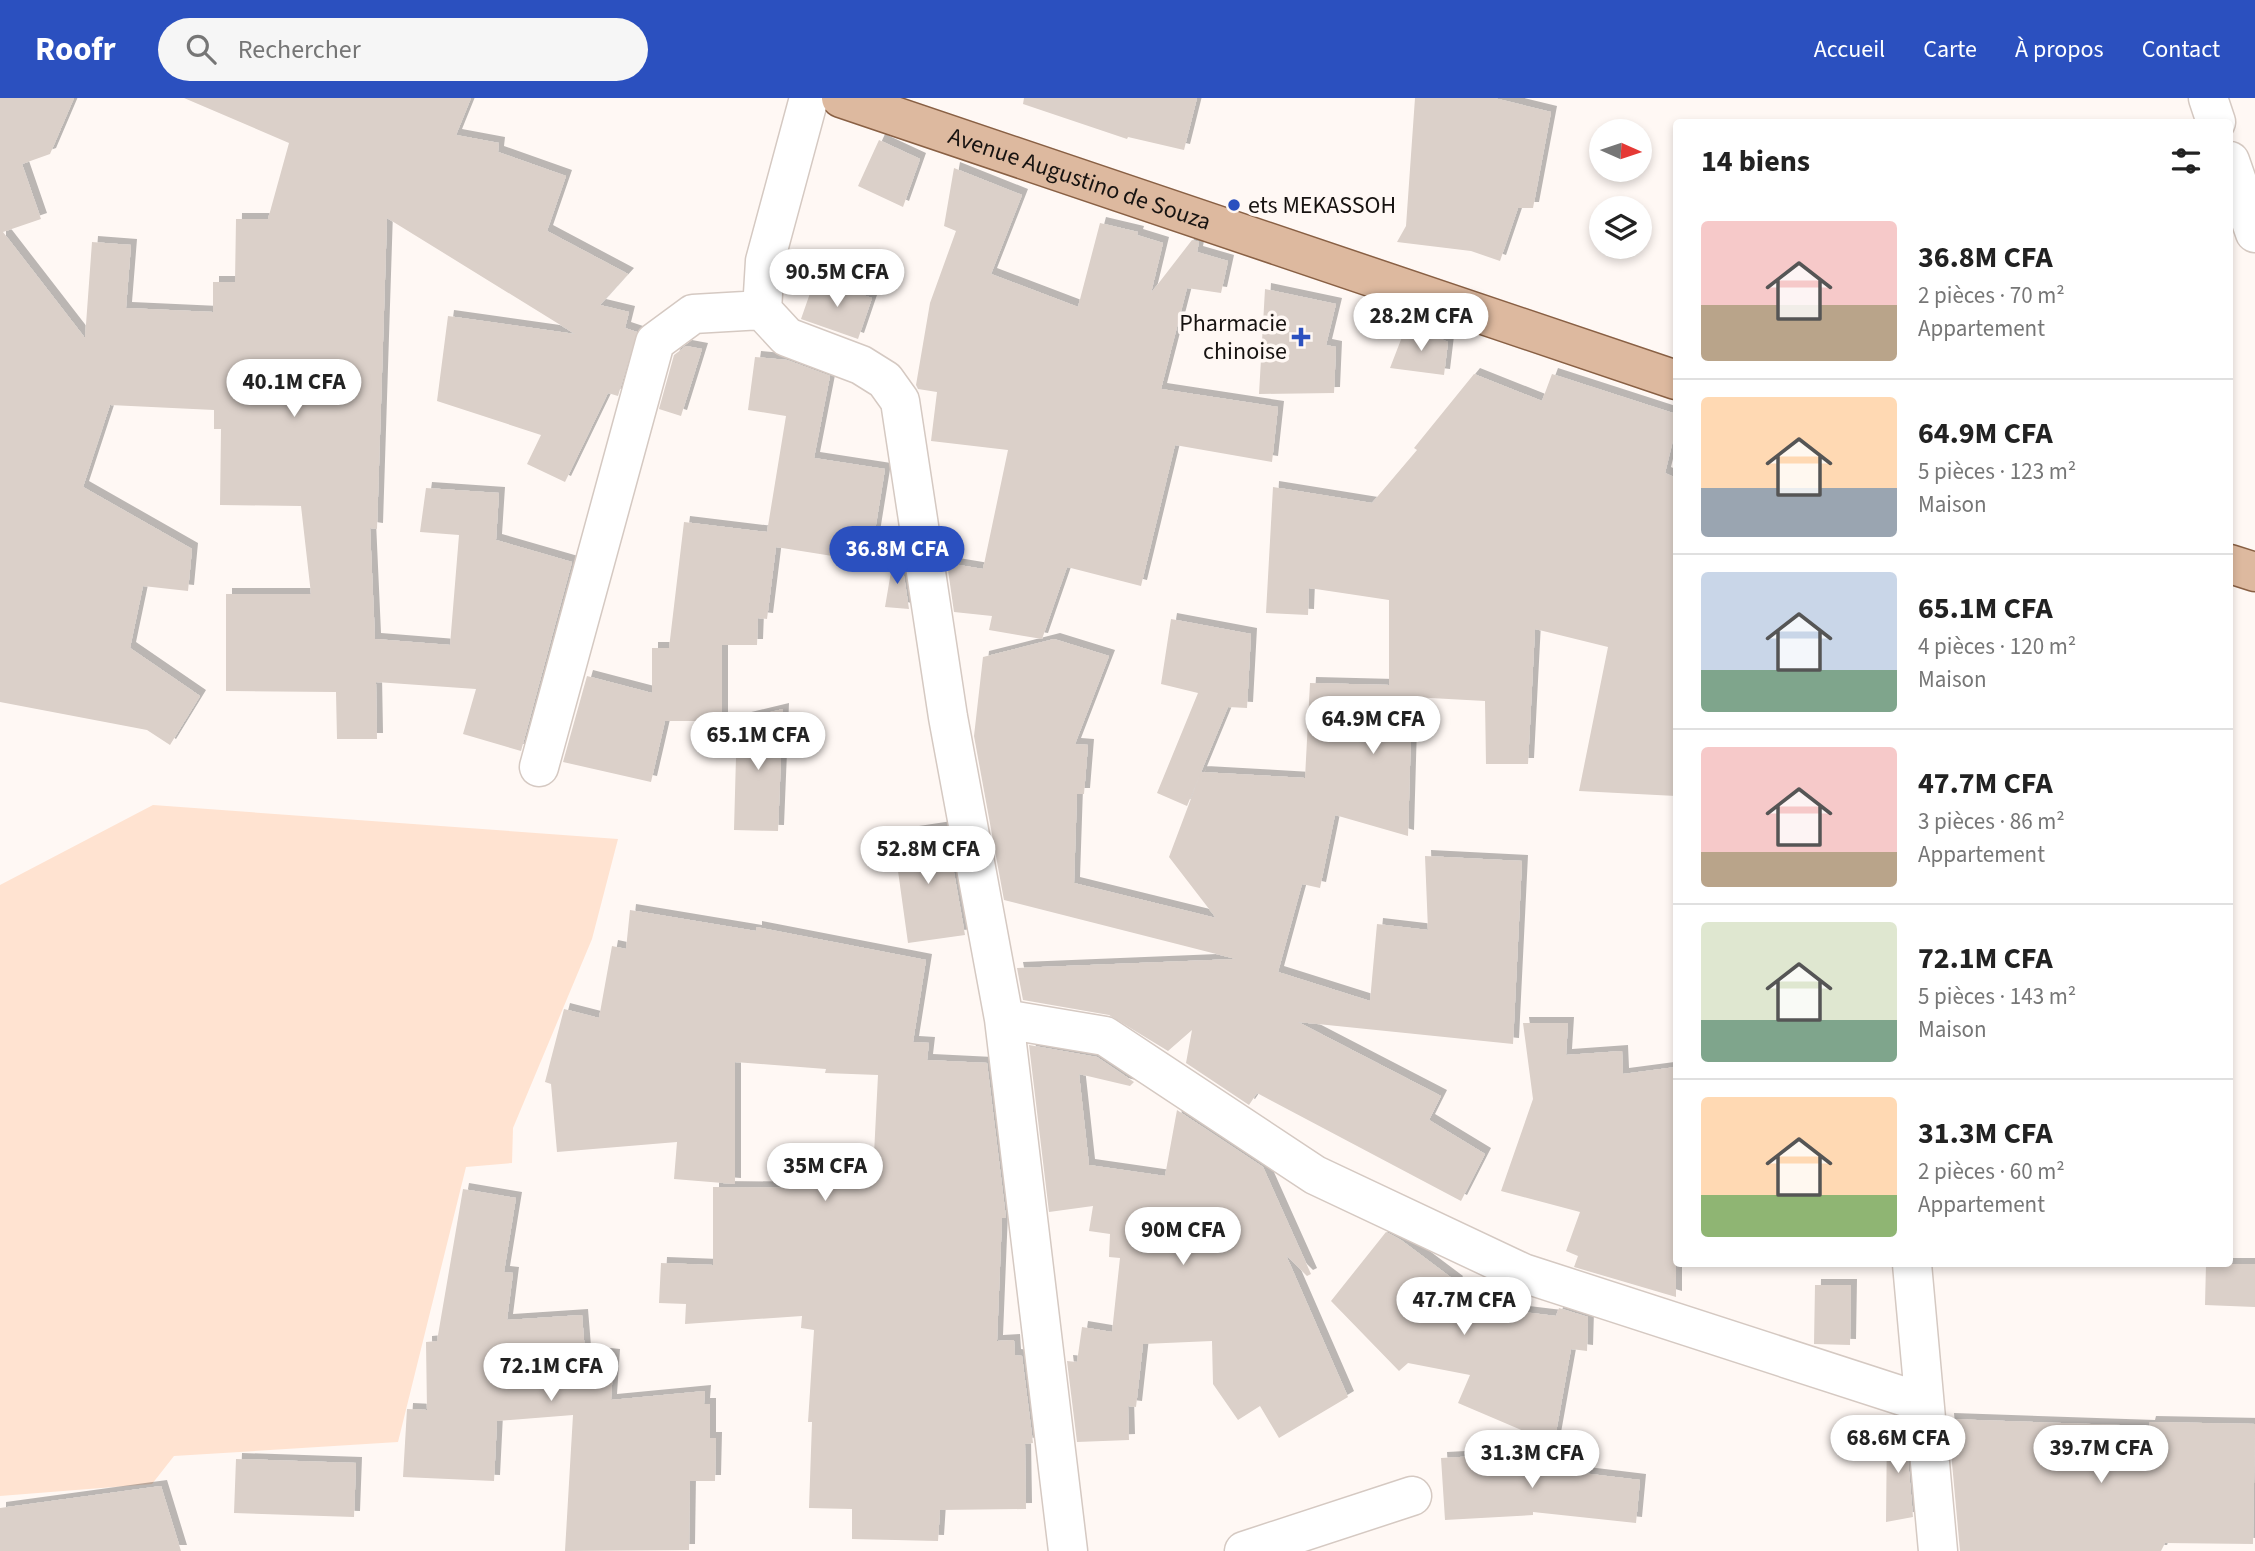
<!DOCTYPE html>
<html lang="fr">
<meta charset="utf-8">
<style>
:root{--surface:#fff;--page:#f6f6f6;--text:#222;--muted:#767676;--line:#e0e0e0;--accent:#2b50bf}
body{margin:0;font-family:"Source Sans 3",sans-serif;background:var(--page);color:var(--text);height:100vh;display:flex;flex-direction:column;font-size:26px;white-space:nowrap}
*{box-sizing:border-box;margin:0}
p{font-size:23px;color:var(--muted)}
.icon{flex:none;width:38px;height:38px;fill:none;stroke:currentColor;stroke-width:2;stroke-linecap:round;stroke-linejoin:round}
.map{position:relative;flex:1;overflow:hidden}
.side{position:absolute;left:1673px;top:21px;width:560px;height:1148px;display:flex;flex-direction:column;background:var(--surface);border-radius:7px;box-shadow:0 4px 10px #0003}
.side>*{flex:none}
.needle{width:46px;rotate:93deg}
.controls{position:absolute;left:1589px;top:21px;display:grid;gap:14px}
.controls a{display:grid;place-items:center;width:63px;height:63px;border-radius:50%;background:var(--surface);box-shadow:0 4px 10px #0003;font-size:35px}
.price{position:absolute;translate:-50% -60px;padding:0 16px;border-radius:24px;background:#fff;color:#222;font-size:23px;line-height:46px;filter:drop-shadow(0 2px 4px #0008)}
.price::after{content:'';position:absolute;left:50%;top:42px;width:21px;height:16px;margin-left:-10px;background:inherit;clip-path:polygon(0 0,100% 0,50% 100%)}
.price.active{background:var(--accent);color:#fff}
ul{padding:0;list-style:none}
li{display:flex;align-items:center;gap:21px;height:175px;padding:0 28px}
li+li{border-top:2px solid var(--line)}
li span{display:grid;place-items:center;flex:none;width:196px;height:140px;border-radius:7px;color:#555}
li>.icon{margin-inline-start:auto}
span .icon{width:84px;height:84px;fill:#fffc;stroke-width:1}
li b{font-size:30px}
h2{display:flex;justify-content:space-between;align-items:center;height:84px;padding:0 28px;font-size:30px}
header{display:flex;align-items:center;gap:42px;box-sizing:border-box;height:98px;padding:0 35px;background:var(--accent);color:#fff}
header strong{font-size:33px}
nav{display:flex;gap:38px;margin-inline-start:auto;font-size:24px}
.search{width:490px;height:63px;background:var(--page);display:flex;align-items:center;gap:18px;box-sizing:border-box;padding:0 24px;border-radius:38px;color:var(--muted);font-size:26px}
.map>svg:first-child{display:block}
.green{fill:#ffe3d1}
.building{fill:#dbd0c9;filter:url(#shadow)}
.lines{fill:none;stroke-linecap:round;stroke-linejoin:round}
.minor-casing{stroke:#d5c9c2;stroke-width:41}
.major-casing{stroke:#896044;stroke-width:41}
.minor{stroke:#fff;stroke-width:38}
.major{stroke:#ddb99f;stroke-width:38}
.poi-dot{fill:#2b50bf;stroke:#fff8f4;stroke-width:2.5}
.labels{text-anchor:middle;stroke-width:7;stroke-linejoin:round;paint-order:stroke}
.street-label{font-size:24px;fill:#171311;stroke:#fff8f4}
.poi-label{font-size:24px;fill:#171311;stroke:#fff8f4;text-anchor:start}
</style>
<header>
<strong>Roofr</strong>
<div class="search"><svg class="icon" aria-label="search" viewBox="0 0 24 24"><circle cx="10" cy="10" r="6"/><path d="M15 15l6 6"/></svg>Rechercher</div>
<nav><a>Accueil</a><a>Carte</a><a>À propos</a><a>Contact</a></nav>
</header>
<div class="map">
<svg width="2255" height="1453" viewBox="0 0 2255 1453">
<defs>
<filter id="shadow"><feDropShadow dx="6" dy="-6" stdDeviation="0" flood-color="#0004"/></filter>
</defs>
<rect width="100%" height="100%" fill="#fff8f4"/>
<path class="green" d="M153 707 618 741 592 841 513 1030 512 1065 466 1069 398 1344 174 1358 152 1386 0 1398V787Z"/>
<path class="building" d="M0 0H74L50 56 22 66 41 121 3 134 85 240 92 144 131 147 126 210 213 214V184H235L236 121H268L289 45 184 0H471L456 37 499 45 498 54 566 78 547 133 628 176 600 207 629 214 625 230 637 234 618 298 608 295 565 384 527 366 541 337 437 303 448 218 575 236 387 120 377 431 370 430 375 541 450 547 459 437 420 434 426 390 499 395 496 442 572 464 521 653 463 636 476 591 376 584 377 641H337L336 594 226 593V496H311L301 408 220 407 221 331H214V312L110 307 83 389 192 451 188 493 143 488 130 550 200 598 170 647 147 632 0 604Z
M1024 0H1197L1184 52 1128 39 1127 41 1023 6Z
M1415 0H1494L1551 14 1533 110H1518L1500 163 1471 153 1397 144 1406 128Z
M879 42 920 61 903 109 858 88Z
M954 70 1022 97 991 176 1078 209 1100 125 1138 134 1137 137 1163 145 1151 195 1192 142 1199 144 1197 154 1228 163 1221 195 1187 190 1161 291 1278 309 1272 364 1175 347 1141 488 1067 469 1042 541 989 532 992 518 954 514 947 465 983 471 1008 352 931 343 937 294 918 291 916 287 930 205 956 133 944 128Z
M815 181 872 200 858 241 801 221Z
M1265 191 1336 206 1326 247 1336 249 1334 295 1259 296Z
M1407 226 1448 244 1444 277 1390 270Z
M686 248 702 251 681 318 659 311 674 257Z
M755 259 787 262 830 278 814 360 885 371 870 464 776 449 767 521 758 520 757 547H722V623H665L651 684 563 664 587 578 652 595V550H669L684 424 767 434 786 318 748 312Z
M1474 276 1542 303 1552 276 1676 316V330L1665 375 1676 380V698L1579 693 1608 549 1535 531 1528 666H1486L1485 603 1412 599 1408 738 1335 717 1320 790 1302 786 1278 874 1370 903 1377 826 1428 832 1425 758 1522 763 1513 946 1298 924 1441 998 1429 1022 1485 1056 1461 1103 1257 995 1249 1007 1186 965 1192 932 1168 953 1109 917 1023 902 1017 870 1236 861 1004 802 974 638 983 559 1054 541 1109 558 1075 646 1088 647 1084 696H1077L1074 785 1216 820 1169 759 1201 674 1305 680 1310 585 1389 587V502L1309 490 1308 517 1266 515 1273 389 1372 405 1417 352 1414 350Z
M894 456 901 458 909 511 885 509Z
M1171 521 1251 536 1247 610 1228 609 1187 708 1157 695 1198 595 1161 586Z
M783 611 778 733 734 732 737 622Z
M946 729 965 837 908 845 893 737Z
M630 812 756 833V829L926 862 913 944 929 945 927 962 987 965 1006 1120H1002L997 1243 1014 1242 1015 1257 1022 1258 1033 1345 1025 1346 1026 1411 940 1412 938 1443 852 1441V1411L809 1410 812 1324H808L814 1232 801 1230 802 1218 685 1226 686 1206 659 1205 661 1165 713 1167V1089L826 1090 827 1072 873 1076 878 977 825 975 826 971 735 964V1086L674 1081 677 1044 557 1054 551 986 545 984 564 911 599 920 612 848 626 851Z
M1523 925H1568L1566 957 1622 953 1623 976 1676 969V1199L1574 1169 1578 1158 1566 1153 1580 1114 1501 1093 1533 1001Z
M1029 947 1097 959 1134 984 1130 988 1079 976 1089 1067 1165 1078 1177 1012 1263 1069 1311 1176 1307 1178 1286 1157 1348 1299 1279 1340 1260 1308 1238 1322 1213 1286 1212 1243 1143 1246 1136 1309 1128 1308 1129 1342 1077 1344 1067 1263 1077 1264 1082 1229 1112 1234 1120 1160 1109 1159 1110 1136 1089 1133 1093 1108 1049 1114Z
M463 1091 516 1100 504 1174 513 1175 507 1222 582 1217 585 1254 614 1257 611 1302 705 1293 704 1306H710V1340H716L715 1383H690L689 1452 565 1453 573 1317 497 1323 494 1383 403 1379 407 1311 427 1312 426 1244 437 1243Z
M1386 1134 1401 1142 1457 1184 1444 1204 1556 1218 1559 1210 1588 1219 1587 1253 1571 1251 1554 1346 1458 1305 1470 1277 1408 1265 1399 1273 1331 1203Z
M2206 1166H2255V1209L2205 1207Z
M1815 1187H1851L1850 1247 1814 1246Z
M1948 1321 2149 1328 2150 1324 2255 1326 2253 1446 2165 1445 2161 1453H1960Z
M1887 1327H1905L1913 1419 1886 1424Z
M1552 1354 1549 1371 1640 1382 1636 1425 1533 1414V1417L1445 1422 1441 1360Z
M236 1361 356 1365 354 1419 234 1415Z
M161 1388 181 1453H0V1410Z"/>
<g class="lines">
<g class="minor-casing">
<path id="minor" d="M809 0 765 163 762 212 787 239 861 267 885 282 900 303 948 619 1004 921 1068 1453
M2208 0 2216 24
M2230 63 2255 135
M539 669 655 244 693 216 762 212
M1004 921 1105 938 1315 1077 1523 1175 1924 1305
M1912 1166 1938 1453
M1244 1453 1412 1398"/>
</g>
<g class="major-casing">
<g id="major">
<path id="s1" d="M841 0 1676 282"/>
<path d="M2230 466 2255 474"/>
</g>
</g>
<use href="#minor" class="minor"/>
<use href="#major" class="major"/>
</g>
<g class="poi-dot">
<circle cx="1234" cy="107" r="7"/>
<path d="M1297.5 228.5h7v7h7v7h-7v7h-7v-7h-7v-7h7z"/>
</g>
<g class="labels">
<g class="street-label">
<text dy="8" stroke="none"><textPath href="#s1" startOffset="252">Avenue Augustino de Souza</textPath></text>
</g>
<g class="poi-label">
<text x="1248" y="115">ets MEKASSOH</text>
<text x="1287" y="233" text-anchor="end">Pharmacie<tspan x="1287" dy="28">chinoise</tspan></text>
</g>
</g>
</svg>
<div class="controls">
<a><svg class="needle" viewBox="-14 -14 28 28"><path d="M0-13l5 13h-10z" fill="#e53935"/><path d="M0 13l5-13h-10z" fill="#767676"/></svg></a>
<a><svg class="icon" aria-label="layers" viewBox="0 0 24 24"><path d="M12 4l9 5-9 5-9-5zM3 14l9 5 9-5"/></svg></a>
</div>
<b class="price" style="left:837px;top:211px">90.5M CFA</b>
<b class="price" style="left:1421px;top:255px">28.2M CFA</b>
<b class="price" style="left:294px;top:321px">40.1M CFA</b>
<b class="price active" style="left:897px;top:488px">36.8M CFA</b>
<b class="price" style="left:1373px;top:658px">64.9M CFA</b>
<b class="price" style="left:758px;top:674px">65.1M CFA</b>
<b class="price" style="left:928px;top:788px">52.8M CFA</b>
<b class="price" style="left:825px;top:1105px">35M CFA</b>
<b class="price" style="left:1183px;top:1169px">90M CFA</b>
<b class="price" style="left:1464px;top:1239px">47.7M CFA</b>
<b class="price" style="left:551px;top:1305px">72.1M CFA</b>
<b class="price" style="left:1898px;top:1377px">68.6M CFA</b>
<b class="price" style="left:2101px;top:1387px">39.7M CFA</b>
<b class="price" style="left:1532px;top:1392px">31.3M CFA</b>
<section class="side">
<h2>14 biens<svg class="icon" aria-label="filters" viewBox="0 0 24 24"><path d="M4 7h16M4 17h16"/><circle cx="9" cy="7" r="2"/><circle cx="15" cy="17" r="2"/></svg></h2>
<ul>
<li><span style="background:linear-gradient(#f6c9c9 60%,#b9a48a 0)"><svg class="icon" aria-label="home" viewBox="0 0 24 24"><path d="M3 11l9-7 9 7M6 9v11h12V9"/></svg></span><div><b>36.8M CFA</b><p>2 pièces · 70 m²</p><p>Appartement</p></div></li>
<li><span style="background:linear-gradient(#ffd9b3 65%,#9aa5b1 0)"><svg class="icon" aria-label="home" viewBox="0 0 24 24"><path d="M3 11l9-7 9 7M6 9v11h12V9"/></svg></span><div><b>64.9M CFA</b><p>5 pièces · 123 m²</p><p>Maison</p></div></li>
<li><span style="background:linear-gradient(#c9d6e8 70%,#7fa58c 0)"><svg class="icon" aria-label="home" viewBox="0 0 24 24"><path d="M3 11l9-7 9 7M6 9v11h12V9"/></svg></span><div><b>65.1M CFA</b><p>4 pièces · 120 m²</p><p>Maison</p></div></li>
<li><span style="background:linear-gradient(#f6c9c9 75%,#b9a48a 0)"><svg class="icon" aria-label="home" viewBox="0 0 24 24"><path d="M3 11l9-7 9 7M6 9v11h12V9"/></svg></span><div><b>47.7M CFA</b><p>3 pièces · 86 m²</p><p>Appartement</p></div></li>
<li><span style="background:linear-gradient(#dfe7d0 70%,#7fa58c 0)"><svg class="icon" aria-label="home" viewBox="0 0 24 24"><path d="M3 11l9-7 9 7M6 9v11h12V9"/></svg></span><div><b>72.1M CFA</b><p>5 pièces · 143 m²</p><p>Maison</p></div></li>
<li><span style="background:linear-gradient(#ffd9b3 70%,#8fb573 0)"><svg class="icon" aria-label="home" viewBox="0 0 24 24"><path d="M3 11l9-7 9 7M6 9v11h12V9"/></svg></span><div><b>31.3M CFA</b><p>2 pièces · 60 m²</p><p>Appartement</p></div></li>
</ul>
</section>
</div>
